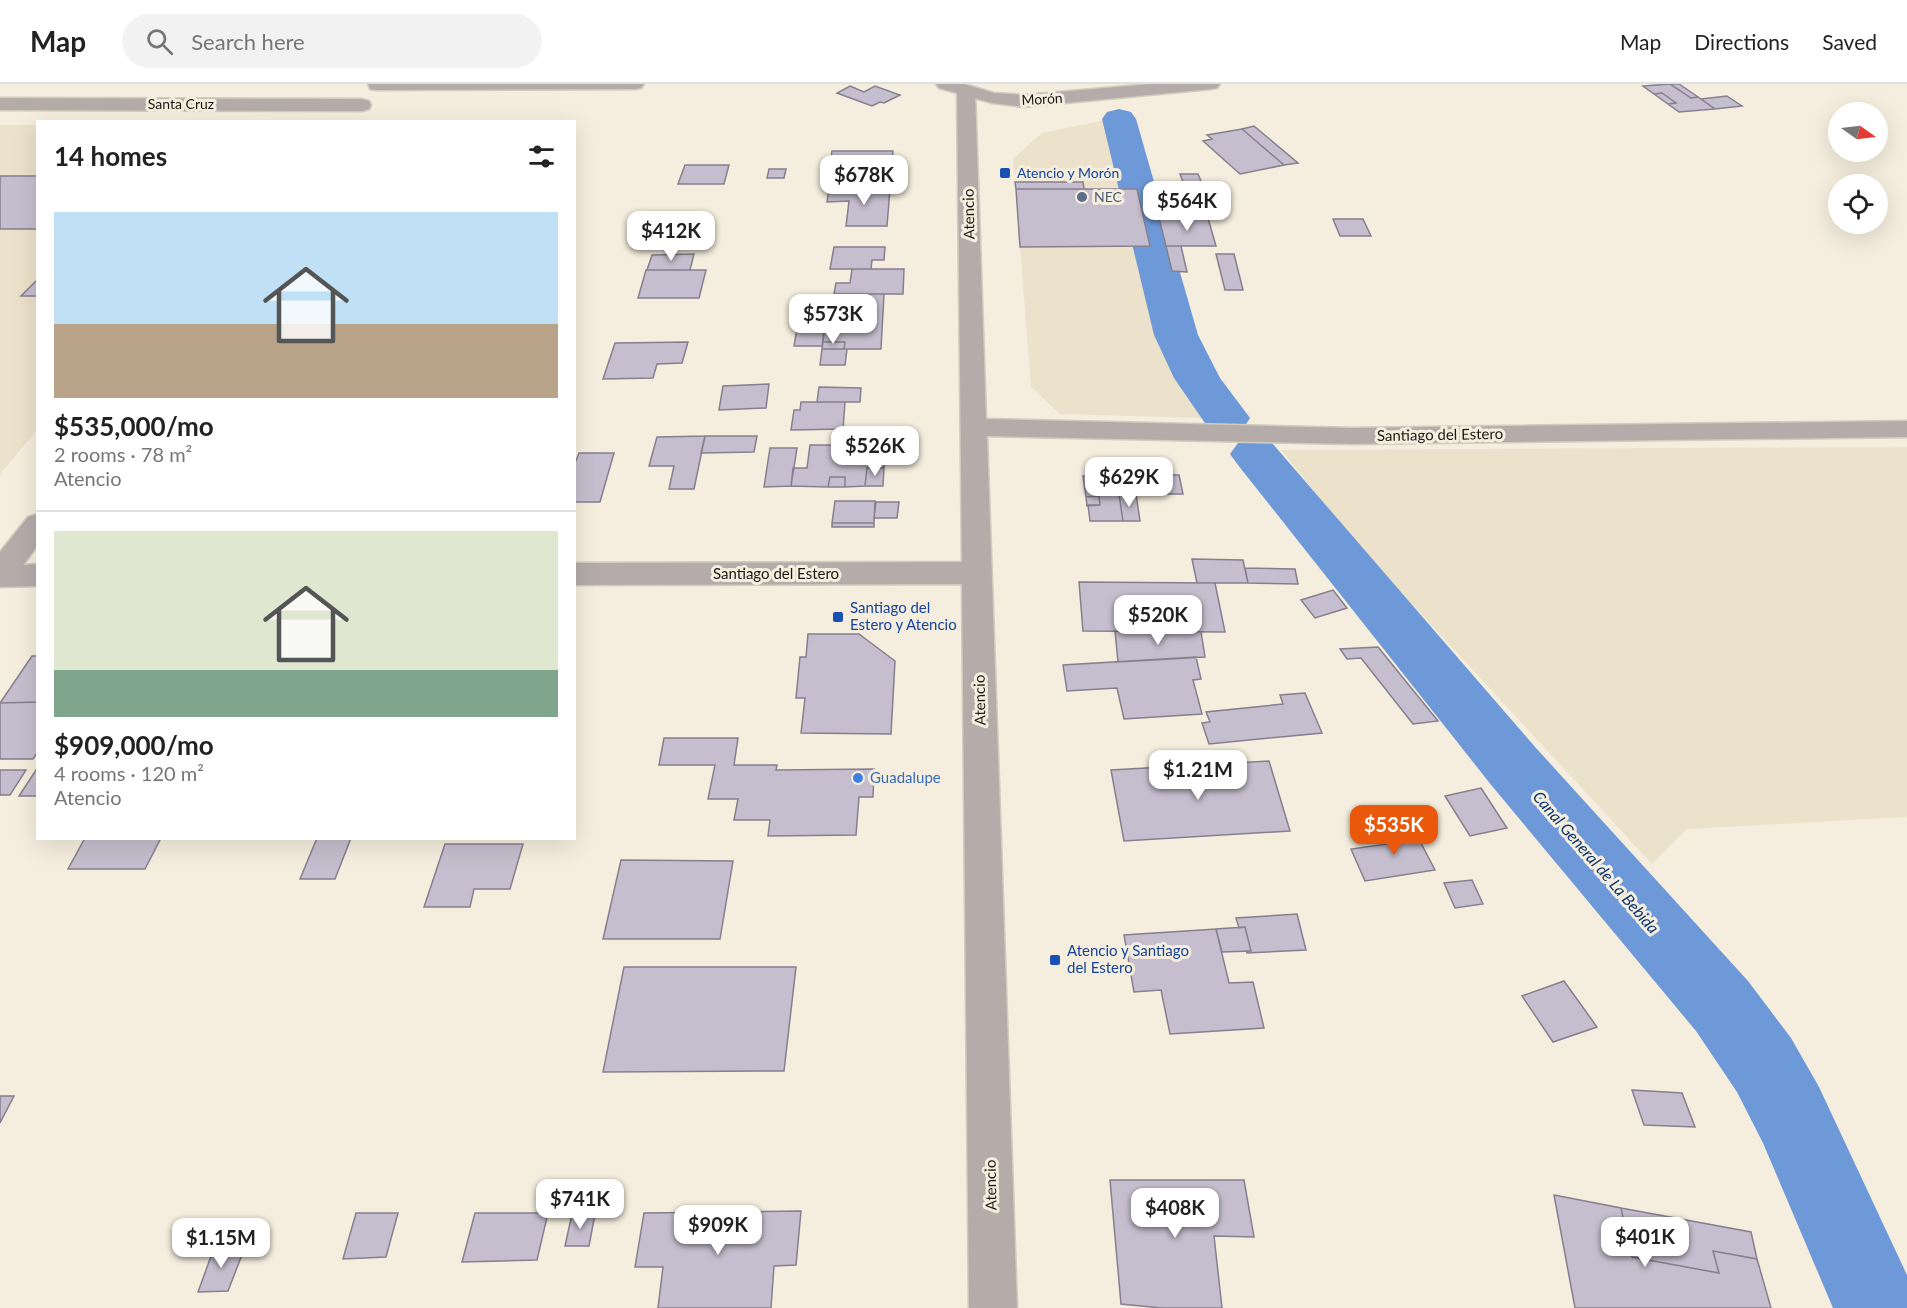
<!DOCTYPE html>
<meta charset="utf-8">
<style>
:root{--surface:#fff;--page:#f2f2f2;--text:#222;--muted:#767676;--line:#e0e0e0;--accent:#ea580c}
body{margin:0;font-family:Lato,sans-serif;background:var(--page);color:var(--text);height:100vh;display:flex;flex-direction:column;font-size:22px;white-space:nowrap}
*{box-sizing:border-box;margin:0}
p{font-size:20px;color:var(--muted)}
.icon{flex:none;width:33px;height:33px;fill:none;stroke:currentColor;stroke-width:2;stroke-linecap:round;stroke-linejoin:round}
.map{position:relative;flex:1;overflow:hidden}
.sheet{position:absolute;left:36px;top:36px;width:540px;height:720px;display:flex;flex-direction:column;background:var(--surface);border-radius:0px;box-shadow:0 6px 24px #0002}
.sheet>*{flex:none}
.needle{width:39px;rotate:104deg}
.buttons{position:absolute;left:1828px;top:18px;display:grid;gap:12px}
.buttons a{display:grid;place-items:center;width:60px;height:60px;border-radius:50%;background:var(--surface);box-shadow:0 6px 24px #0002;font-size:30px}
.price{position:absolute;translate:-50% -51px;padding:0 14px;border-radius:12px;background:#fff;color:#222;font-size:20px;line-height:39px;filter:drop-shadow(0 2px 3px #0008)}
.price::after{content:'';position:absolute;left:50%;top:36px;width:18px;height:14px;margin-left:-9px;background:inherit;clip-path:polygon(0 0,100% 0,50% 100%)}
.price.active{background:var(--accent);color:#fff}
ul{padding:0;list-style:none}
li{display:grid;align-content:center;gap:12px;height:318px;padding:0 18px}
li+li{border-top:2px solid var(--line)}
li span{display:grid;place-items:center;height:186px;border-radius:0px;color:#555}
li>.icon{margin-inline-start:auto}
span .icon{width:108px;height:108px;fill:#fffc;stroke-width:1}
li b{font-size:26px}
h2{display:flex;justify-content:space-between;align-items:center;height:72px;padding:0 18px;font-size:26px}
header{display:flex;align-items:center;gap:36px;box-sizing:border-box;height:84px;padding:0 30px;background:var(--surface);border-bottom:2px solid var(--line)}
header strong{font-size:28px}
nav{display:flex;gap:33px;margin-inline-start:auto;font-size:21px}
.search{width:420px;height:54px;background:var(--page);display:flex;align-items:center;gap:15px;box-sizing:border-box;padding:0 21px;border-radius:33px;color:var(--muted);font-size:22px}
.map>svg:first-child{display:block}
.built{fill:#ece1ca}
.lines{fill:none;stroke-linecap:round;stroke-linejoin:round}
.canal{fill:#6e99d9;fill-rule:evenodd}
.building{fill:#c5bece;stroke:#857f8e;stroke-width:1.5}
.minor-casing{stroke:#d2ccbe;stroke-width:3}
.tertiary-casing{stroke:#d2ccbe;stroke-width:3}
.minor{fill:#b5acaa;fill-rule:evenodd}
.tertiary{fill:#b5acaa;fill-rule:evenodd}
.transit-dot{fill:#1a4fb4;stroke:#f5eede;stroke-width:2}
.service-dot{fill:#5c6f8a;stroke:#f5eede;stroke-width:2}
.shop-dot{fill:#3f7fe0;stroke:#f5eede;stroke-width:2}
.labels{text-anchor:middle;stroke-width:6;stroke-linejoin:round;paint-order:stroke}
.far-street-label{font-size:14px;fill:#1c1913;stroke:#f5eede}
.far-transit-label{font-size:14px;fill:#164399;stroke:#f5eede;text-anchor:start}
.far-service-label{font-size:14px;fill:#4e5e75;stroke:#f5eede;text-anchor:start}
.street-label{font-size:15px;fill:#1c1913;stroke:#f5eede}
.transit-label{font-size:15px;fill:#164399;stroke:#f5eede;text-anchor:start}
.shop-label{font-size:15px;fill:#366cbe;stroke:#f5eede;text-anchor:start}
.water-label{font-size:16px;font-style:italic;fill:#0d3670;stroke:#f5eede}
</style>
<header>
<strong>Map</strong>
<div class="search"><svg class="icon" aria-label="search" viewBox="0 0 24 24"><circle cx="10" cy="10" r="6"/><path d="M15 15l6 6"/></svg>Search here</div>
<nav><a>Map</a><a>Directions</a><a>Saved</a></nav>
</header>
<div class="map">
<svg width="1907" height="1224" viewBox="0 0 1907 1224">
<rect width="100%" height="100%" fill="#f5eede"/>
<path class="built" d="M1126 32 1172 204 1195 273 1237 335 1060 330 1031 303 1013 75 1042 49Z
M0 41H38L37 346 0 390Z
M1907 363V733L1687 745 1652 780 1361 465 1281 366Z"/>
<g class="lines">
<path class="canal" d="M1119 25 1131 28 1136 35 1198 251 1220 294 1250 334 1243 345 1226 349 1209 345 1174 294 1154 251 1102 35 1107 28Z
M1255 354 1272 359 1536 664 1748 897 1791 954 1819 1003 1907 1191V1224H1833L1763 1059 1737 1008 1696 947 1492 702 1238 381 1230 370 1238 359Z"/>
</g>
<path class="building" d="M1670 0H1679L1698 13 1691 14Z
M1670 0 1691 14 1698 13 1715 25 1679 28 1668 20 1676 19 1662 9 1654 10 1643 2Z
M850 2 864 8 875 2 900 11 884 19 880 18 872 22 837 9Z
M1662 9 1676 19 1668 20 1654 10Z
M1727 12 1742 22 1715 25 1701 15Z
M1254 42 1298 79 1284 81 1242 45Z
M1242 45 1284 81 1240 90 1203 57 1212 55 1207 51Z
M832 67H893L891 89H829Z
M685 81H729L724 100H678Z
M769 85H786L784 94H767Z
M1180 90H1198L1203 102 1185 103Z
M0 92H38V145H0Z
M1015 98H1083L1084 105H1016Z
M829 105H890L887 142H846L849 117 827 118Z
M1016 105H1137L1150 162 1020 163Z
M1159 134H1208L1216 162H1166Z
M1333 135H1363L1371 152H1340Z
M1166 162H1181L1187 188 1172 187Z
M834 163H885L884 176H872L871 185H830Z
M694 170 690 186H647L652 171Z
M1216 170H1234L1243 206H1225Z
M852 185H904L903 210H834L836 199H850Z
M646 186H706L699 214H638Z
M38 195V212H21Z
M837 210H884L881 265H844L845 258H823L824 248H855L858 222 835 221Z
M821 234 819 248H824L822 262H794L797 245H801L802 235Z
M688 258 682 279 657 280 653 294 603 295 615 259Z
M823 258H845L844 265H822Z
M822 265H847L845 281H820Z
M769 300 766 324 719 326 723 302Z
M819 303 861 304 860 318H817Z
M801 318H845L843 345 791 346 794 326H800Z
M705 352H757L754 368 701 369Z
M705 352 694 405H669L674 382H649L657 353Z
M810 361H885L884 384H867L865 402 845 403V393H830L828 403 791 402 793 384H807Z
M770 364H797L791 402 764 403Z
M579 369H614L600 418H574V382Z
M1131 383H1155L1156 391H1179L1183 410H1119L1123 437H1090L1088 421H1100L1099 412 1086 413 1083 392 1132 391Z
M867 384H884L883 402H865Z
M830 393H845V403H828Z
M1119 410H1136L1140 437H1123Z
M1099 412 1100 421 1087 422 1086 413Z
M835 417H875L874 439H832Z
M876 418H899L897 434H874Z
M832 439H874V443H832Z
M1192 475 1243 476 1248 499H1197Z
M1245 484 1295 485 1298 500 1248 499Z
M1079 498 1215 499 1225 548 1083 547Z
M1333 506 1347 524 1315 534 1301 516Z
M1115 547 1201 548 1205 573 1118 578Z
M808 550H859L895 577 891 650 801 649 805 614H796L800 573H806Z
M1378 563 1438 637 1413 640 1361 574 1347 575 1340 565Z
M32 572H38V618L0 619Z
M1196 573 1201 595 1193 596 1202 630 1124 635 1117 604 1067 607 1063 581Z
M1305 609 1322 649 1209 660 1202 639 1210 638 1206 628 1283 620 1280 611Z
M38 618V668L33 675H0V619Z
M664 654H738L734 681H777L776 686 874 685 873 713H859L856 751 768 752 770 736H734L738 715H708L715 681H659Z
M1269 677 1290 747 1124 757 1111 686Z
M38 683V712H19Z
M0 686H26L10 711H0Z
M1481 704 1507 744 1470 752 1445 712Z
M1411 740 1435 786 1365 797 1351 765 1394 759 1386 743Z
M85 754H161L145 785H68Z
M317 754H351L335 795H300Z
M445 760H523L510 805H474L470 823H424Z
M621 776 733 777 720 855H603Z
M1472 796 1483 820 1455 824 1444 799Z
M1297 830 1306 866 1247 869 1246 867H1251L1245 843 1239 844 1236 834Z
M1245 843 1251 867 1222 868 1216 845Z
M1216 845 1229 899 1253 898 1264 944 1170 950 1161 906 1134 908 1124 851Z
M624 883H796L784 987 603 988Z
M1564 897 1597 943 1553 958 1522 912Z
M1632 1006 1682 1009 1695 1043 1644 1041Z
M0 1012H14L0 1039Z
M1110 1096H1244L1254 1153 1214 1152 1222 1224H1161L1121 1220Z
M1554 1111 1621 1124 1632 1173 1719 1189 1713 1167 1757 1175 1771 1224H1575Z
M1621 1124 1751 1148 1757 1175 1713 1167 1719 1189 1632 1173Z
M801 1127 796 1181 774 1182 771 1224H658L663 1183H635L644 1129Z
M356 1129H398L386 1173 343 1175Z
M475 1129H548L537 1176 462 1178Z
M572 1130H595L589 1162H565Z
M245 1163 228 1207 198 1208 214 1164Z"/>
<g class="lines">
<g class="minor-casing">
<path id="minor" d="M368 0H644L641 4 635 5 376 6 370 5Z
M966 2 972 3 975 7 986 335 1352 344 1907 337V353L1352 360 987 352 1017 1224H969L962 500 574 501V479L962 478 957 7 960 3Z
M0 14 362 15 369 17 371 21 369 25 362 27 0 26Z
M38 430V461L23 481 38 480V502L0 503V468L28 433Z"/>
</g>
<g class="tertiary-casing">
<path id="tertiary" d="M936 0H964L994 9 1024 11 1151 0H1220L1217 4 1211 5 1024 23 992 19 939 4Z"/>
</g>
<use href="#minor" class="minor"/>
<use href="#tertiary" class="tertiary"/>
</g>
<g class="transit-dot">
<rect x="999" y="83" width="12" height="12" rx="3"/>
<rect x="832" y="527" width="12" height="12" rx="3"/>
<rect x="1049" y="870" width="12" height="12" rx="3"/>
</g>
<circle class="service-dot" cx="1082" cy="113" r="6"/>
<circle class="shop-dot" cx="858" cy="694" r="6"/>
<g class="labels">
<g class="far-street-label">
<text transform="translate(1042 15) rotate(-3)" y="5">Morón</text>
<text x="181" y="25">Santa Cruz</text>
</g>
<g class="far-transit-label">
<text x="1017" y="94">Atencio y Morón</text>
</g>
<g class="far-service-label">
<text x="1094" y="118">NEC</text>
</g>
<g class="street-label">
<text transform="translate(969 130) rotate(-91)" y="5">Atencio</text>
<text transform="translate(1440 351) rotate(-1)" y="5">Santiago del Estero</text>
<text x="776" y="495">Santiago del Estero</text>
<text transform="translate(980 616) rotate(-91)" y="5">Atencio</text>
<text transform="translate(991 1101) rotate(-91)" y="5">Atencio</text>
</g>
<g class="transit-label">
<text x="850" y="529">Santiago del<tspan x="850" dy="17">Estero y Atencio</tspan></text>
<text x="1067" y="872">Atencio y Santiago<tspan x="1067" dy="17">del Estero</tspan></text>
</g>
<g class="shop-label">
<text x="870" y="699">Guadalupe</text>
</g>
<g class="water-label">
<text transform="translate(1596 778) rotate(49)" y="6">Canal General de La Bebida</text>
</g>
</g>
</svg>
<div class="buttons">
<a><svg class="needle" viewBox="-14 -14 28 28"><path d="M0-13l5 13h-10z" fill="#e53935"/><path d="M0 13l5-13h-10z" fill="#767676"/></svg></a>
<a><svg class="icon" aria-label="locate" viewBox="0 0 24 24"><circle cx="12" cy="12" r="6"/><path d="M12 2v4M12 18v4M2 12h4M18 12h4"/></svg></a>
</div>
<b class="price" style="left:864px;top:122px">$678K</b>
<b class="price" style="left:1187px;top:148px">$564K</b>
<b class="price" style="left:671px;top:178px">$412K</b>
<b class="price" style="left:833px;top:261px">$573K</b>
<b class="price" style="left:875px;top:393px">$526K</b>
<b class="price" style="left:1129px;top:424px">$629K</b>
<b class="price" style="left:1158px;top:562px">$520K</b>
<b class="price" style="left:1198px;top:717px">$1.21M</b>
<b class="price active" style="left:1394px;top:772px">$535K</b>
<b class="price" style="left:580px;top:1146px">$741K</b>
<b class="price" style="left:1175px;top:1155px">$408K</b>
<b class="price" style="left:718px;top:1172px">$909K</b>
<b class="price" style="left:1645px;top:1184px">$401K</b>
<b class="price" style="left:221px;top:1185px">$1.15M</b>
<section class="sheet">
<h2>14 homes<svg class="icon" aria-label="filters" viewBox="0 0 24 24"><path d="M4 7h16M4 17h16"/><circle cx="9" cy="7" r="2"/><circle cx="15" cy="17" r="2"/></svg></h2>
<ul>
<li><span style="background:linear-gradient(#bfe0f5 60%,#b9a48a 0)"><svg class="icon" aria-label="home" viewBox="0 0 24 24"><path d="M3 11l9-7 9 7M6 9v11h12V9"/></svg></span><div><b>$535,000/mo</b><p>2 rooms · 78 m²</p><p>Atencio</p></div></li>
<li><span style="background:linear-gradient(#dfe7d0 75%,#7fa58c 0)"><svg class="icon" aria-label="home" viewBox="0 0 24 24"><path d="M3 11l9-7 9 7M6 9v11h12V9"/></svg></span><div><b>$909,000/mo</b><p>4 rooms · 120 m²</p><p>Atencio</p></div></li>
</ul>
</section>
</div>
